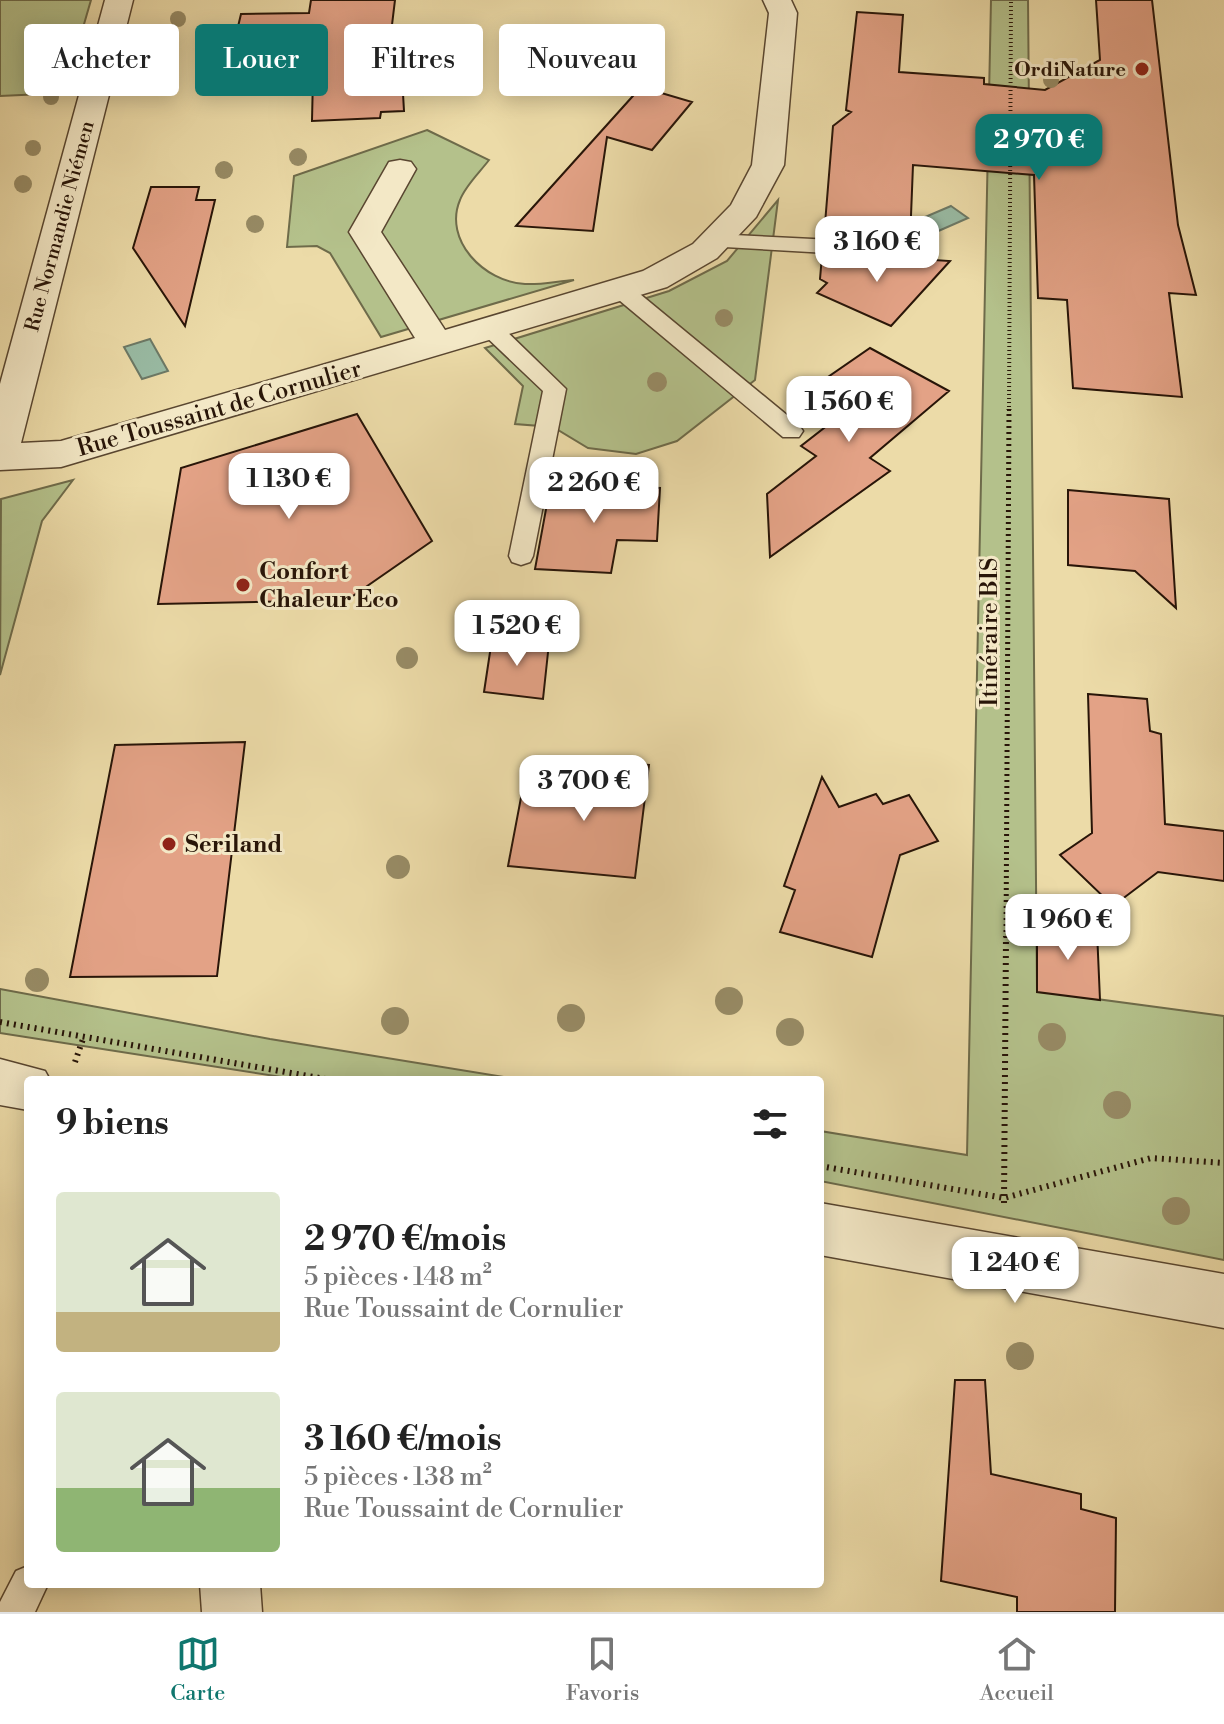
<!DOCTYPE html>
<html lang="fr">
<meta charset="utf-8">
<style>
:root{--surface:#fff;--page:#f6f6f6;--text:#222;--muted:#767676;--line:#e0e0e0;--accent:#0f766e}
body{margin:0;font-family:"Libre Bodoni",serif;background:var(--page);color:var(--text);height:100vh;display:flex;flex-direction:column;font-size:30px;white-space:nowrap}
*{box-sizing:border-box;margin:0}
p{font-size:26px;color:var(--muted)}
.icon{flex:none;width:44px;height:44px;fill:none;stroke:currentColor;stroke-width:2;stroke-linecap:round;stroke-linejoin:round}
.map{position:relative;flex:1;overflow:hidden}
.details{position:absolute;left:24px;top:1076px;width:800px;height:512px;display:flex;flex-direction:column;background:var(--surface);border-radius:8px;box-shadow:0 4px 20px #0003}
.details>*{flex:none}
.banner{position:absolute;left:24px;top:24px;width:800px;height:72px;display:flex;gap:16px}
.price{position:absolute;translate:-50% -68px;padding:0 18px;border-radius:16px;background:#fff;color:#222;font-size:26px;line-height:52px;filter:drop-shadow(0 2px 4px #0008)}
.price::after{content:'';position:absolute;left:50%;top:48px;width:24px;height:18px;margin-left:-12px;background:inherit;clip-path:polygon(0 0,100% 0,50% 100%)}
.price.active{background:var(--accent);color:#fff}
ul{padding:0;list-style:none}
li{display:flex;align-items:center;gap:24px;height:200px;padding:0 32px}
li span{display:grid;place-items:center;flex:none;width:224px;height:160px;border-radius:8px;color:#555}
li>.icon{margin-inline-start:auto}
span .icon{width:96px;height:96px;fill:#fffc;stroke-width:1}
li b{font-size:34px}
h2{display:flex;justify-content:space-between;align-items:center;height:96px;padding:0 32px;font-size:34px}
.pill{padding:0 28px;border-radius:8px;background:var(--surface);box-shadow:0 4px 20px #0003;font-size:28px;line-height:72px}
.pill.active{background:var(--accent);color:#fff}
.tab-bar{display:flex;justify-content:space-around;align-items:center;height:112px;border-top:2px solid var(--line);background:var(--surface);font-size:22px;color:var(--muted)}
.tab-bar a{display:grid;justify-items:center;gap:4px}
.tab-bar .active{color:var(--accent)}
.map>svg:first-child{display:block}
.green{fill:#b4c18b;stroke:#6e6b4a;stroke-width:2}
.water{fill:#99bba4;stroke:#6c7966;stroke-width:2}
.building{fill:#e3a286;stroke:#281508;stroke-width:2}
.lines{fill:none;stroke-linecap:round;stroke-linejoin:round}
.lane-casing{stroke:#594630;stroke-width:3}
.street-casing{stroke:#594630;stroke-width:3}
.path-far2{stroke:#281508;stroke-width:4;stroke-dasharray:1 3;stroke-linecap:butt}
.path-far1{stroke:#281508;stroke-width:5;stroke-dasharray:2 4;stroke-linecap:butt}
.path{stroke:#281508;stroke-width:6;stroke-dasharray:2 5;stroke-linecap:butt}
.lane{fill:#f3e8c6;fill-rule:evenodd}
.street{fill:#f3e8c6;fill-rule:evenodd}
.tree{fill:#978b65}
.poi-dot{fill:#8f2418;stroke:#f3e8c6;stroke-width:3}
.labels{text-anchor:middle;stroke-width:6;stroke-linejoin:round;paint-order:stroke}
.far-poi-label{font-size:20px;font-weight:bold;fill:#281508;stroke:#f3e8c6;text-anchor:end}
.far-street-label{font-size:20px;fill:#281508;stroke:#f3e8c6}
.street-label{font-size:24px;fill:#281508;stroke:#f3e8c6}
.poi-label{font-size:24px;font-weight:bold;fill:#281508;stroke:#f3e8c6;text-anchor:start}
</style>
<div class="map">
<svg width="1224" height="1612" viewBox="0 0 1224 1612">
<rect width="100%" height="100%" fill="#ecdba8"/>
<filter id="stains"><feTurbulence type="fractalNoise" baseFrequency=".0025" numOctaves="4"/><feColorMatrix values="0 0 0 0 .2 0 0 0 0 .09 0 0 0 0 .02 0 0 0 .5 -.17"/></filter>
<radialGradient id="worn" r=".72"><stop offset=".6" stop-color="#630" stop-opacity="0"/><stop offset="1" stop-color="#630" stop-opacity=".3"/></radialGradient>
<path class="green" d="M0 0H91L64 93 0 96Z
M991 0H1028L1037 991 1224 1016V1260L820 1181V1131L967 1155Z
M427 130 489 160C480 172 465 186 460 200 443 240 484 282 525 284 541 285 558 281 574 280L381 337 330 253 317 246 287 247 294 176Z
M778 200 755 380 677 441 636 454 588 448 553 427 515 424 523 386 485 348 669 291 727 261Z
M73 480 42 521 0 675 1 499Z
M0 989 270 1039 523 1080H301L0 1033Z"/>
<path class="water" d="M951 206 968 218 927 236 911 223Z
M150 339 168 371 142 379 124 347Z"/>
<path class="building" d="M311 0H395L388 58 401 59 404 111 381 112 380 118 312 121 313 76 226 77 241 14 309 13Z
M1096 0H1152L1178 225 1196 295 1169 293 1182 397 1073 388 1067 300 1038 298 1034 175 913 165 910 241 824 236 833 126 851 112 846 110 857 12 903 15 899 72 984 78V84L1045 90 1100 60Z
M641 87 692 102 652 150 607 137 593 231 516 226Z
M151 187H199L196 200H215L185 326 133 248Z
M822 256 914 261 919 259 950 261 891 326 817 293 827 283 820 279Z
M870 348 949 391 870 458 890 471 770 557 767 494 816 456 801 446 847 410 831 400 845 388 828 377Z
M357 414 432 541 347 600 158 604 181 468Z
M551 482 660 488 657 541 617 540 611 573 535 569Z
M1068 490 1169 499 1176 608 1135 571 1068 565Z
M492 639 549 643 543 699 484 692Z
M1088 694 1147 699 1150 731 1161 734 1165 824 1224 831V881L1158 872 1113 906 1060 855 1092 833Z
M245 742 217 976 70 977 115 745Z
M587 760 649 765 635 878 508 866 523 787 581 793Z
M822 777 839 807 876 794 883 804 909 795 938 841 900 855 872 957 780 932 795 890 784 886Z
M1037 924 1097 931 1100 1000 1037 992Z
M955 1380H985L991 1474 1081 1494V1509L1116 1518 1115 1612H1017V1597L941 1581Z"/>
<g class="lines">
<g class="lane-casing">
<path id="lane" d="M714 234 914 244 925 251 914 258 707 246 704 241Z
M621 283 629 285 799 425 803 431 799 437H783L613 295 610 290 613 285Z
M489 320 497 322 566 389 533 556 530 562 521 565 512 562 509 556 543 391 481 332 478 327 481 322Z
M28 1566V1584H48L35 1612H0V1602L16 1571Z"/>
</g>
<g class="street-casing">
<path id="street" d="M105 0H133L21 443 61 441 415 338 349 232 389 162 400 160 411 162 416 169 381 232 445 330 643 271 693 244 731 205 752 165 769 13 763 0H791L797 13 784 165 756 217 717 258 667 287 61 467 0 470V384Z
M0 1059 45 1071 50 1080H28V1110L0 1105Z
M820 1203 1224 1274V1328L820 1255Z
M200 1584H260L262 1612H202Z"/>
</g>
<path class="path-far2" d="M1009 411 1011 0"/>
<path class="path-far1" d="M1006 938 1009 409"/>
<path class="path" d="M0 1022 331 1080
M75 1062 84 1036
M820 1166 1004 1198 1151 1158 1224 1163
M1004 1203 1006 936"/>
<use href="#lane" class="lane"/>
<use href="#street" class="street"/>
</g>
<g class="tree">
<circle cx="178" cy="19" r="8"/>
<circle cx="81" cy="41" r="8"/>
<circle cx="33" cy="56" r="8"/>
<circle cx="1051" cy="80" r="8"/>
<circle cx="51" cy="97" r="8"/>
<circle cx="33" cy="148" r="8"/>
<circle cx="298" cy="157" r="9"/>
<circle cx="224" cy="170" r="9"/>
<circle cx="23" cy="184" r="9"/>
<circle cx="255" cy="224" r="9"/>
<circle cx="724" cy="318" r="9"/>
<circle cx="657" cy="382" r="10"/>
<circle cx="407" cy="658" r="11"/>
<circle cx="398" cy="867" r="12"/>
<circle cx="37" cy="980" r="12"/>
<circle cx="729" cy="1001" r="14"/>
<circle cx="571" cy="1018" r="14"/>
<circle cx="395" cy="1021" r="14"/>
<circle cx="790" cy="1032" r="14"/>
<circle cx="1052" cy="1037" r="14"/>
<circle cx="1117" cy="1105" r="14"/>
<circle cx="1176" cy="1211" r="14"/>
<circle cx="1020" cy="1356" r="14"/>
</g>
<g class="poi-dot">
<circle cx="1142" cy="69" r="8"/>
<circle cx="243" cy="585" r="8"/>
<circle cx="169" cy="844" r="8"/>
</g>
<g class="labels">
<g class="far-poi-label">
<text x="1126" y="76">OrdiNature</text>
</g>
<g class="far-street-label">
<text transform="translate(59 226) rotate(-75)" y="7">Rue Normandie Niémen</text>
</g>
<g class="street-label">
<text transform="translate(219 408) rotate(-16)" y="8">Rue Toussaint de Cornulier</text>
<text transform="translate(989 632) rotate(-90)" y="8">Itinéraire BIS</text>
</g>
<g class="poi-label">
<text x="259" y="579">Confort<tspan x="259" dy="28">Chaleur Eco</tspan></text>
<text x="185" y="852">Seriland</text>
</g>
</g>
<rect width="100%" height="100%" filter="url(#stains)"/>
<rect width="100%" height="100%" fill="url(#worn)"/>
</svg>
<b class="price active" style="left:1039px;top:182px">2 970 €</b>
<b class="price" style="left:877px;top:284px">3 160 €</b>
<b class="price" style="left:849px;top:444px">1 560 €</b>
<b class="price" style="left:289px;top:521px">1 130 €</b>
<b class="price" style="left:594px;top:525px">2 260 €</b>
<b class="price" style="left:517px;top:668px">1 520 €</b>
<b class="price" style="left:584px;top:823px">3 700 €</b>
<b class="price" style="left:1068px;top:962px">1 960 €</b>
<b class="price" style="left:1015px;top:1305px">1 240 €</b>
<div class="banner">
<a class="pill">Acheter</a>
<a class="pill active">Louer</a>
<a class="pill">Filtres</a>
<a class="pill">Nouveau</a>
</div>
<section class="details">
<h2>9 biens<svg class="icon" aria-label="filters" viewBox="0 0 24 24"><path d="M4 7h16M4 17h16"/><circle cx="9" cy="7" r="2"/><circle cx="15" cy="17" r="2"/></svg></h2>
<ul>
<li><span style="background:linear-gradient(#dfe7d0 75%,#c2b280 0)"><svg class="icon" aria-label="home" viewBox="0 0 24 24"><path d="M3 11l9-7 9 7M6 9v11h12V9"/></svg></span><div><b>2 970 €/mois</b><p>5 pièces · 148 m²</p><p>Rue Toussaint de Cornulier</p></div></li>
<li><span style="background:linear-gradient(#dfe7d0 60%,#8fb573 0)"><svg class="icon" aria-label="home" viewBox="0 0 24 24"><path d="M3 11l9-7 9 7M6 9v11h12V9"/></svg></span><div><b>3 160 €/mois</b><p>5 pièces · 138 m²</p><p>Rue Toussaint de Cornulier</p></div></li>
</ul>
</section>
</div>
<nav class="tab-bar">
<a class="active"><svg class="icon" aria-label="map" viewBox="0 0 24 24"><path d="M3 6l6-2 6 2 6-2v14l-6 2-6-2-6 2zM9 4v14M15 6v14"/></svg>Carte</a>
<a><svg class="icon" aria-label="saved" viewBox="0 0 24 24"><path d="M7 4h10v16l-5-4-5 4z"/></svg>Favoris</a>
<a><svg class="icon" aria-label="home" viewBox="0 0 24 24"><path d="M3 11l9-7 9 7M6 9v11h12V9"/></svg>Accueil</a>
</nav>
